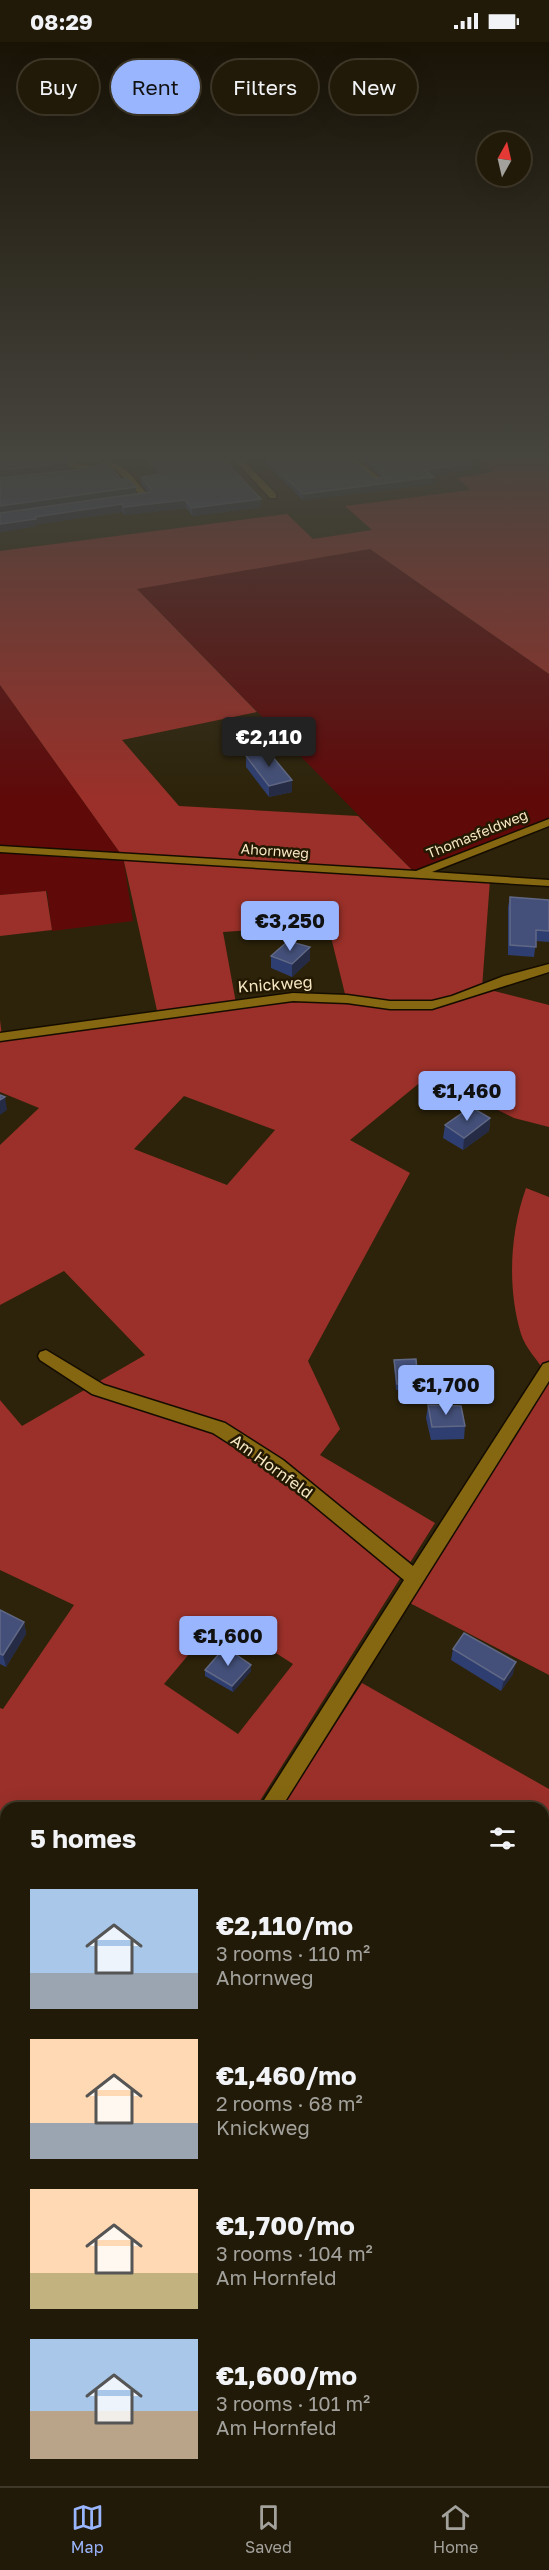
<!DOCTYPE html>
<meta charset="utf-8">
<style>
:root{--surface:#221a08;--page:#2a2312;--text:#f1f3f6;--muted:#a2a19c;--line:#3f3829;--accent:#99b5fd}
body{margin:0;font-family:"Golos Text",sans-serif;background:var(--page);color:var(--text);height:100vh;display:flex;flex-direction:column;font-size:22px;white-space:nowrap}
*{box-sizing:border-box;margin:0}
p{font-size:20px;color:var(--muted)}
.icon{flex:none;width:33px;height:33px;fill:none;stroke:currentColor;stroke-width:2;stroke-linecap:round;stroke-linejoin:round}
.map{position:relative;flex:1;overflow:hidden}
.sheet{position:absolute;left:0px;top:1760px;width:549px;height:686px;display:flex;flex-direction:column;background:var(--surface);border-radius:18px 18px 0 0;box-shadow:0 6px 24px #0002,0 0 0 2px var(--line)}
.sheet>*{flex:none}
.guide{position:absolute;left:18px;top:18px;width:513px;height:54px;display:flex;gap:12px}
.needle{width:39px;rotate:8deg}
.controls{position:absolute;left:477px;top:90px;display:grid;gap:12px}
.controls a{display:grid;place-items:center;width:54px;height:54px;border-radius:50%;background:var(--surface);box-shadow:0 6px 24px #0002,0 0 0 2px var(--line);font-size:30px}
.price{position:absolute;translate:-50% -51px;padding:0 14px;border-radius:6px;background:var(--accent);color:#111;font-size:20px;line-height:39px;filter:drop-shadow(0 2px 3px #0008)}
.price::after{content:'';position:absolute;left:50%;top:36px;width:18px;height:14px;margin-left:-9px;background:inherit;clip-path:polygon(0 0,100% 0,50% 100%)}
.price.selected{background:#222;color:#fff}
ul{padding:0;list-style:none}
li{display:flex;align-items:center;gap:18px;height:150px;padding:0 30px}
li span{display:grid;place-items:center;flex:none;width:168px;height:120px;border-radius:0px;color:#555}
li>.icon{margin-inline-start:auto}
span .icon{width:72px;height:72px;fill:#fffc;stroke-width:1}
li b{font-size:26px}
h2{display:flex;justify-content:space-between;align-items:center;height:72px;padding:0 30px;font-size:26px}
.pill{padding:0 21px;border-radius:27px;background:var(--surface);box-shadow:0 6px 24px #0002,0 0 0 2px var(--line);font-size:21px;line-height:54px}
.pill.selected{background:var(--accent);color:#111}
.status{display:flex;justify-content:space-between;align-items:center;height:42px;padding:0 30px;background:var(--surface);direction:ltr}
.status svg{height:16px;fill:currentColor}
.tab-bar{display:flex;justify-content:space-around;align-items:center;height:84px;border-top:2px solid var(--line);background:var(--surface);font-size:16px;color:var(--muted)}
.tab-bar a{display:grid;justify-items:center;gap:3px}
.tab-bar .selected{color:var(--accent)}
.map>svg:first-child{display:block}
.green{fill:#5f0909}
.forest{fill:#9a3029;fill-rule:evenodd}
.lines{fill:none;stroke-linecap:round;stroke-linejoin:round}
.minor-casing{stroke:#150c00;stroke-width:3}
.minor{fill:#846710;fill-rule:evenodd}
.wall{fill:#2e3e70}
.shaded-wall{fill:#252b44}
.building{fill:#445079;stroke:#606885;stroke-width:1.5}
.labels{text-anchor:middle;stroke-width:5;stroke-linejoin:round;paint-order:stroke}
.far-street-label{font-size:14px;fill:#f7e8c3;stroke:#231902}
.street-label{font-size:16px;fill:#f7e8c3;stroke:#231902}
</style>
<div class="status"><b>08:29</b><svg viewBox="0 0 49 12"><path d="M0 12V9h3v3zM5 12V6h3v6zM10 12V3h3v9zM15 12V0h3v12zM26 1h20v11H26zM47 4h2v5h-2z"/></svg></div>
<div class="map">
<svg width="549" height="2444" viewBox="0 0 549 2444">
<rect width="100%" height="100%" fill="#2d230a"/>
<path class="green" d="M370 507 549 632V780L417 833 136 546Z
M0 643 123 815 133 879 52 889 47 849 0 853Z"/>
<path class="forest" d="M523 413H549V632L370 507 137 547 257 670 122 698 179 764 358 774 417 833 490 838 482 946 549 963V1085L514 1076 428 1034 350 1098 410 1131 308 1319 340 1387 320 1413 435 1481 256 1765 6 1766V1975L0 1970V1666L3 1667 74 1563 0 1528V1358L22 1384 145 1313 64 1229 0 1263V1103L39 1066 0 1050V978L2 994 158 973 123 815 0 643V509L287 472 313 497 372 488 345 464 471 448 457 436 493 430 480 418ZM328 883 346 956 236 961 223 890ZM184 1054 275 1088 227 1143 134 1107ZM220 1575 293 1622 238 1692 164 1642Z
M46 849 52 888 0 894V853Z
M526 1146 549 1155V1633L402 1557 546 1331C538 1319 525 1305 521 1292 507 1245 510 1191 526 1146Z
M362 1641 549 1747V2212L543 2208V1766L282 1765Z
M0 2320 6 2332V2387L0 2390Z"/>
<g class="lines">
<g class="minor-casing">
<path id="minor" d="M76 413H86L76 418V422L107 425 84 428 70 425 68 417Z
M230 413H238L240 416 280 413 244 419 276 452V456H270Z
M344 413H352L381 437V441H375Z
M109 420C125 421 139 443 149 454V458L129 460V456L141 454 117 429 109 424Z
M549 777V784L432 830 549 838V844L0 810V804L416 829Z
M549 922V930L432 967H390L347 961 293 959 0 999V991L293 951 347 953 390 959H432L452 954 504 934Z
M46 1308 104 1343 225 1381 283 1418 413 1524 543 1322 549 1320V1339L281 1766H259L404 1538 271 1428 213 1391 92 1352 40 1318 38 1314 40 1310Z
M6 2166V2197L0 2199V2168Z"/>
</g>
<use href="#minor" class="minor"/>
</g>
<path class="wall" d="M78 413 99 414 100 421 78 420Z
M141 413H219L261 457V465L193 474 186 466 125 473 122 470 37 482V484L0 490V436L121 437 136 445V452L148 451 141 442V435L158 432Z
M262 413H348L374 436H382L355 413H461L471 421V427L431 433 434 442 303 458 262 418Z
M246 714 292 738V750L269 755 246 725Z
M510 855 549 858V900L536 899 534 915 508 913V865Z
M310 905V918L292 935 271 926V914Z
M490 1076 489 1089 463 1108 443 1096 445 1083Z
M394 1318 418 1342 417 1349 396 1348 394 1324Z
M428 1363 465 1384 464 1397 431 1398 426 1376Z
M0 1568 24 1580 26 1592 6 1625 0 1622Z
M453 1607 513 1632 501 1649 451 1618Z
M251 1623V1629L233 1650 205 1634V1628Z"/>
<path class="shaded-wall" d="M69 420 70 427 0 436V428Z
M471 421V427L424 434 425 428Z
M434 435V442L303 458V452Z
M136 445V452L0 472V464Z
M261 457V465L193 474 192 466Z
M185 458 186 466 125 473 124 465Z
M122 462V470L37 482V484L0 490V482L35 475Z
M292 738V750L269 755V744Z
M310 905V918L292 935V922Z
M5 1055 7 1068 0 1073V1058Z
M490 1076 489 1089 463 1108 464 1096Z
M24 1580 26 1592 6 1625 3 1613Z
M516 1620 513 1632 501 1649 504 1638Z
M251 1623V1629L233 1650 232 1644Z
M6 2079V2092L0 2100V2087Z"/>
<path class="building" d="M0 413H67L69 420 0 428Z
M147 413H219L261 457 192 466 185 458 124 465 122 462 35 475 36 477 0 482V471L150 450 151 447 141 435 164 432Z
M263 413H348L374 436H383L384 431 363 413H461L471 421 425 428 434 435 303 452Z
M106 421 121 437 127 436 136 445 0 464V436L77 428Z
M267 708 292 738 269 744 246 714Z
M510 855 549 858V889L536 888V905L510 903Z
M288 899 310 905 292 922 271 914Z
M0 1053 5 1055 0 1058Z
M471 1065 490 1076 464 1096 445 1083Z
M416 1317 418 1342H397L394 1318Z
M428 1363 461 1364 465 1384 432 1385Z
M0 1568 24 1580 3 1613 0 1612Z
M464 1591 516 1620 504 1638 453 1607Z
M225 1605 251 1623 232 1644 205 1628Z
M0 2048 6 2052V2079L0 2087Z"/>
<linearGradient id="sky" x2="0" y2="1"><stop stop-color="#191306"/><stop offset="0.55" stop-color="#46453e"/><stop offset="1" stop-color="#46453e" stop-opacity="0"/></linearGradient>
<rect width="549" height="755" fill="url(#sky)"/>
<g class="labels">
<g class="far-street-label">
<text transform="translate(477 792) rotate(-22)" y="5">Thomasfeldweg</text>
<text transform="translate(275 809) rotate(4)" y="5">Ahornweg</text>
</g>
<g class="street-label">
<text transform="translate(275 942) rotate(-4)" y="6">Knickweg</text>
<text transform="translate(272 1424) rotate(36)" y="6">Am Hornfeld</text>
</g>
</g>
</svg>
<div class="controls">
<a><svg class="needle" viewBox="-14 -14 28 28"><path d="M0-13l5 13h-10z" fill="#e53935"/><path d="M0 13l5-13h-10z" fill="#a2a19c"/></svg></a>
</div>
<b class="price selected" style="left:269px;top:726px">€2,110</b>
<b class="price" style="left:290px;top:910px">€3,250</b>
<b class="price" style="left:467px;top:1080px">€1,460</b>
<b class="price" style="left:446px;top:1374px">€1,700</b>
<b class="price" style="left:228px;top:1625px">€1,600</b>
<div class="guide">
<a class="pill">Buy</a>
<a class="pill selected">Rent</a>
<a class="pill">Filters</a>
<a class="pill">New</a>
</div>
<section class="sheet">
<h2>5 homes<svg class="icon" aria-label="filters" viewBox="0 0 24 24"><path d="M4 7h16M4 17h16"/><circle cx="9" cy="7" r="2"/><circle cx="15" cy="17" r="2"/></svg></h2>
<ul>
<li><span style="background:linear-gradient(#a9c7e8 70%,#9aa5b1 0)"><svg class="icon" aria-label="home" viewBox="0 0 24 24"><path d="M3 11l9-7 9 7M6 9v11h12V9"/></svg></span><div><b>€2,110/mo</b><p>3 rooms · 110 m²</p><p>Ahornweg</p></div></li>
<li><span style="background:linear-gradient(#ffd9b3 70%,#9aa5b1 0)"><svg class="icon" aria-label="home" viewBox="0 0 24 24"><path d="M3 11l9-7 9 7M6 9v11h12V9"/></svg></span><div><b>€1,460/mo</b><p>2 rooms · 68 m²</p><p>Knickweg</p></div></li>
<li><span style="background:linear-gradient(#ffd9b3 70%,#c2b280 0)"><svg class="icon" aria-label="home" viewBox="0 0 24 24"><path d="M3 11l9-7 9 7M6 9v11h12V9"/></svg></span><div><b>€1,700/mo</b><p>3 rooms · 104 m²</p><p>Am Hornfeld</p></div></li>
<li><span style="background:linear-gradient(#a9c7e8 60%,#b9a48a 0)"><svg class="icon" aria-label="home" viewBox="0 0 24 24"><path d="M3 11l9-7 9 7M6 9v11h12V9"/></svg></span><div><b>€1,600/mo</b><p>3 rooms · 101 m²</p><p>Am Hornfeld</p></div></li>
</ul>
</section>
</div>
<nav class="tab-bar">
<a class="selected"><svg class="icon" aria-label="map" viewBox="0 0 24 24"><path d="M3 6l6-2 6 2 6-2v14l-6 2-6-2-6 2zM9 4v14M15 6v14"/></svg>Map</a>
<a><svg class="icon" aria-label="saved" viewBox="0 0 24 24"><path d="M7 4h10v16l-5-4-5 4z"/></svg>Saved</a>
<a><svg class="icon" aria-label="home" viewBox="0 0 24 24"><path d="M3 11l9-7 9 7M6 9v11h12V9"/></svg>Home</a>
</nav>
